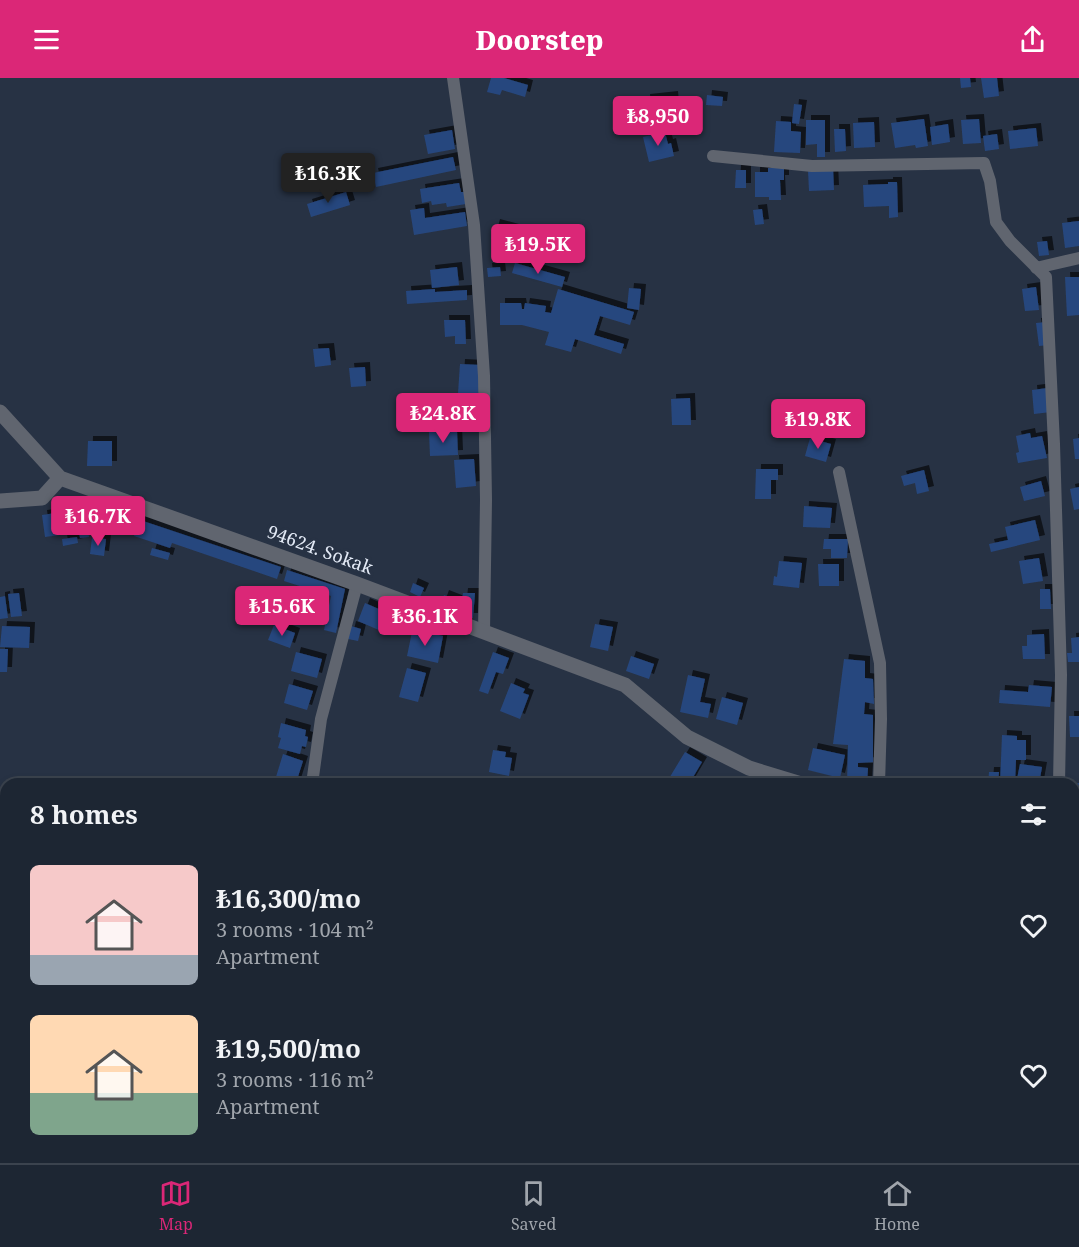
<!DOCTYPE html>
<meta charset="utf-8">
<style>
:root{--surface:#1d2633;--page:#2a323f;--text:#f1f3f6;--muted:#a0a5ac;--line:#3b434e;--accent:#db2777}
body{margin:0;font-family:"Noto Serif",serif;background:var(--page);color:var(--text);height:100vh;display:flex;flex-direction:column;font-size:22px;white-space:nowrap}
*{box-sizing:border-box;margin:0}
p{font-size:20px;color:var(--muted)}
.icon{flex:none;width:33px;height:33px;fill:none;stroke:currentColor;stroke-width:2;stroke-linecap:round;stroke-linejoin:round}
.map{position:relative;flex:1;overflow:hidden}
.panel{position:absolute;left:0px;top:700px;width:1080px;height:386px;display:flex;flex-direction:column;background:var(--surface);border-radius:18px 18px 0 0;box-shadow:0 3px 9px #0003,0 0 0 2px var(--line)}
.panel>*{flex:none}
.price{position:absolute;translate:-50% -51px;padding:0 14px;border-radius:6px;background:var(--accent);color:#fff;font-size:20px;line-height:39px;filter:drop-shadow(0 2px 3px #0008)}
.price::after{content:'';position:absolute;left:50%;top:36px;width:18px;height:14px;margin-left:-9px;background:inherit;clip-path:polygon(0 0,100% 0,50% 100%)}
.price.active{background:#222;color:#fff}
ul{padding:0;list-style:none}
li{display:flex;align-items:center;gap:18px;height:150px;padding:0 30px}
li span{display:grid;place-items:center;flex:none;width:168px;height:120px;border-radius:9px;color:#555}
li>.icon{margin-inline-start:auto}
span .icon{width:72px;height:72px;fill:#fffc;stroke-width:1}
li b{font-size:26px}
h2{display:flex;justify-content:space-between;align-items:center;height:72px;padding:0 30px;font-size:26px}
header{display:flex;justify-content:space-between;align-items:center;height:78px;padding:0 30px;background:var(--accent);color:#fff;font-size:27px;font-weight:800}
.menu{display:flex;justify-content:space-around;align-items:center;height:84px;border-top:2px solid var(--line);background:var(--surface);font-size:16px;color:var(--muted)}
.menu a{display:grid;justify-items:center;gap:3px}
.menu .active{color:var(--accent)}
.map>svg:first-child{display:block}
.building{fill:#27477e;filter:url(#shadow)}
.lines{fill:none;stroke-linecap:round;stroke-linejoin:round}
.minor{stroke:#60656f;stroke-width:12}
.tertiary{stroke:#60656f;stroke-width:15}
.labels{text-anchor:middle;stroke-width:6;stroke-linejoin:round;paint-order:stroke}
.street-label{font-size:18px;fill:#e3eaf6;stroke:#273244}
</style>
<header><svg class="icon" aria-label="menu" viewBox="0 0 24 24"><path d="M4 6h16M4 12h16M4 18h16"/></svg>Doorstep<svg class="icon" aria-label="share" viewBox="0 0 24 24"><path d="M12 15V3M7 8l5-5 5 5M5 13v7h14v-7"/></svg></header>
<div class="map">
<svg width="1079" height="1085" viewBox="0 0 1079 1085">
<defs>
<filter id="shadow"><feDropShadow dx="5" dy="-5" stdDeviation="0" flood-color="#0009"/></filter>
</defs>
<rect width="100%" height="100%" fill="#273244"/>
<path class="building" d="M491 0H504L528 7 525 19 502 12 500 17 487 14Z
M960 0H970L971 9 961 10Z
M981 0H997L999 18 984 20Z
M707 17 723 19 722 28 706 27Z
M673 18 675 39 647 42 645 21Z
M794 26 802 27 799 46 792 45Z
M924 41 928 68 916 70 915 67 895 70 891 45Z
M979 41 981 65 963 66 961 42Z
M806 42H825V79H817V66L806 67Z
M776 43 791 44V53L801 54 800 75 774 74Z
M874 44 875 69 854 70 853 45Z
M948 46 950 64 932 67 930 49Z
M1036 50 1038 68 1010 71 1008 53Z
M834 51H845L846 73 835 74Z
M452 52 455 71 428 76 424 57Z
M665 54 668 66 671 65 674 78 649 84 643 59Z
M997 56 999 71 985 73 983 58Z
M453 79 456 92 376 109 373 95Z
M768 90H784V102H780L781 122H769V119H755V94H768Z
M833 90 834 112 809 113 808 92Z
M736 92H746V110H735Z
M888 104H897L898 139 889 140V128L864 129 863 107 888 106Z
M459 105 461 114H464L466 126 447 129 446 125 432 127 431 123 422 125 420 111Z
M346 114 350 127 311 139 307 126Z
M424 130 425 140 465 134 467 148 414 157 410 132Z
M762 131 764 146 755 147 753 132Z
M1079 143V168L1065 170 1062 145Z
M495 146 514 151 509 166 491 161Z
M1047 163 1049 177 1039 178 1037 164Z
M515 185 565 199 562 209 512 195Z
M457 189 459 207 432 210 430 192Z
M500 189 501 198 488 199 487 190Z
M1065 199H1079V237L1067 238Z
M1036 209 1039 232 1025 233 1022 211Z
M629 210 641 211 639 232 627 230Z
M435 211V214L467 212V222L407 226 406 213Z
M558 211 634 234 630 247 600 238 594 257 624 266 621 276 575 261 571 274 545 267 549 254 522 247H500V225H521L522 231H524L525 225 546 228 545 234 551 235Z
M444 242H465L466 266H455V258L445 259Z
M1047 244 1049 267 1039 268 1036 245Z
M329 270 331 287 315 289 313 271Z
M460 286 480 287 478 331 457 330Z
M365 289 366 308 351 309 349 290Z
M1048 310 1051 334 1034 336 1032 312Z
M690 320 691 347H672L671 321Z
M457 353 458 377 430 378 429 354Z
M1030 355 1031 360 1042 358 1047 380 1018 385 1016 375 1019 374 1016 358Z
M810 360 831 366 826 384 805 378Z
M1079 360V381H1075L1073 361Z
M88 363H112V388H87Z
M474 381 476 408 456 410 454 382Z
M756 391H778V402H771V421H755Z
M924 392 929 413 917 416 915 405 904 408 901 398Z
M1041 403 1045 418 1024 423 1020 409Z
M1079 409V431L1074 432 1070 411Z
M804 428 832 430 830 450 803 449Z
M100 429 129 439 124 453 95 443Z
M70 433 74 455 45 459 42 437Z
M85 437 89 459 80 460 76 438Z
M140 442 281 489 277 501 172 465 170 470 134 458Z
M1035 442 1040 462 991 474 989 466 1008 462 1005 449Z
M77 459 78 465 63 468 62 461Z
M92 460 106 461 104 478 90 476Z
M824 461H848L847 480H831V471H823Z
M152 470 170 475 168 482 150 477Z
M1039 480 1043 503 1023 506 1019 483Z
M779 483 802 485 799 510 773 507 774 498 777 499Z
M818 486H839V508H819Z
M287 492 345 511 336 555 324 552 331 518 284 503Z
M413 505 424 510 420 519 410 514Z
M1040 511H1050L1051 531H1040Z
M19 515 22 538 11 539 8 516Z
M463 515H475L473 540H461L439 531 444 517 462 524Z
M5 518 8 540 0 541V519Z
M365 525 388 535 381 553 358 543Z
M595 546 613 549 608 573 590 569Z
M274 547 295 555 290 570 268 562Z
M2 548 30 549 29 570 0 569Z
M351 548 361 551 358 563 348 561Z
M421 553 443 558 438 585 407 578 412 554 421 556Z
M1044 556 1045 581H1023L1022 568H1027V557Z
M1079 559V584H1068L1067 575H1072L1071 560Z
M0 571H8L7 594H0Z
M296 574 322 581 317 600 291 593Z
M493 574 509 580 503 596 496 594 488 616 479 613Z
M631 578 654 586 649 601 626 593Z
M844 581 865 583V600L873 601 874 626 865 624 864 636 873 637V684L858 685V689L868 690 867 706H847L848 667 833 666Z
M407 590 426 595 418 624 399 619Z
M688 597 705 601 700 624 711 626 708 640 680 634Z
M511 605 525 611 523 615 529 617 520 641 500 633Z
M289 606 313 613 307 632 284 625Z
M1029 607 1052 609 1050 629 999 625 1000 612 1028 614Z
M722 619 743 625 737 647 716 641Z
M1069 638H1079V659H1070Z
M281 645 306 652 305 658 308 659 306 669 302 668 300 676 278 670 281 660 278 659Z
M1002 657 1017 658V662H1026V682H1016L1015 706H1000Z
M813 670 845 677 840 700 808 692Z
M493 672 506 674 505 679 512 680 509 698 489 694Z
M685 674 702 684 689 706H676L668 702Z
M283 676 303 683 296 705 276 699Z
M1020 686 1042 689 1039 706H1016Z
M989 694H999L998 706H988Z
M1074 705H1079V726H1074Z
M1074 871H1079V889H1074Z
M1074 1066H1077V1085H1050V1080H1074Z"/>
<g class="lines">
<path class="minor" d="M453 0 474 147 484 298 486 422 484 554
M713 78 812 88 984 85 990 103 996 144 1010 163 1046 199 1054 366 1061 597 1059 706
M1036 190 1079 180
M839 394 880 585 881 641 879 706
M312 706 321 641 357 506
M229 1080 233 1085"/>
<path class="tertiary" d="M0 334 60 400 357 506 625 607 687 659 749 690 801 706
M0 423 42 420 60 400
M1074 804 1079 806"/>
</g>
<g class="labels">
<g class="street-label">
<text transform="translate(320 472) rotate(20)" y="6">94624. Sokak</text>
</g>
</g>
</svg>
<b class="price" style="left:658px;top:69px">₺8,950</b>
<b class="price active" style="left:328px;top:126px">₺16.3K</b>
<b class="price" style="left:538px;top:197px">₺19.5K</b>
<b class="price" style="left:443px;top:366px">₺24.8K</b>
<b class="price" style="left:818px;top:372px">₺19.8K</b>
<b class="price" style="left:98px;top:469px">₺16.7K</b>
<b class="price" style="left:282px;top:559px">₺15.6K</b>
<b class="price" style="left:425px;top:569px">₺36.1K</b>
<section class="panel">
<h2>8 homes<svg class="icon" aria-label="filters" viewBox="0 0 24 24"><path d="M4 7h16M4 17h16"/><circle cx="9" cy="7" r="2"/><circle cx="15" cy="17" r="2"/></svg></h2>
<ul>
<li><span style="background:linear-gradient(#f6c9c9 75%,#9aa5b1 0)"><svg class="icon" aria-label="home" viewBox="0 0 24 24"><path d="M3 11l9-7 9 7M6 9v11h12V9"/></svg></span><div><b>₺16,300/mo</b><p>3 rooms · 104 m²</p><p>Apartment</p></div><svg class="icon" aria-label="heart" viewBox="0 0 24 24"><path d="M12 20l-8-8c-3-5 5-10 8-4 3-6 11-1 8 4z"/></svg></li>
<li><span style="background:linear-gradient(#ffd9b3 65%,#7fa58c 0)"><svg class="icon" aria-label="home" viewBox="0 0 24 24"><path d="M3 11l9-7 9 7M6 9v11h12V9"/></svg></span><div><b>₺19,500/mo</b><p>3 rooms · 116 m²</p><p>Apartment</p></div><svg class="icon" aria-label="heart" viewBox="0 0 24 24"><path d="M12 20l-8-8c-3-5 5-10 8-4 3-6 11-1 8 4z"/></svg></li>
</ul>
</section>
</div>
<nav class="menu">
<a class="active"><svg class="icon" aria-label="map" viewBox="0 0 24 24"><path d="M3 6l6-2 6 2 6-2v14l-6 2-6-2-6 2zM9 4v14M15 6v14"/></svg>Map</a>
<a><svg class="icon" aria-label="saved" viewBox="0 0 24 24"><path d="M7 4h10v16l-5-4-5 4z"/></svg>Saved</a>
<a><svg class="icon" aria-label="home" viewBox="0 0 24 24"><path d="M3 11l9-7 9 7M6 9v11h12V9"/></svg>Home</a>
</nav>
